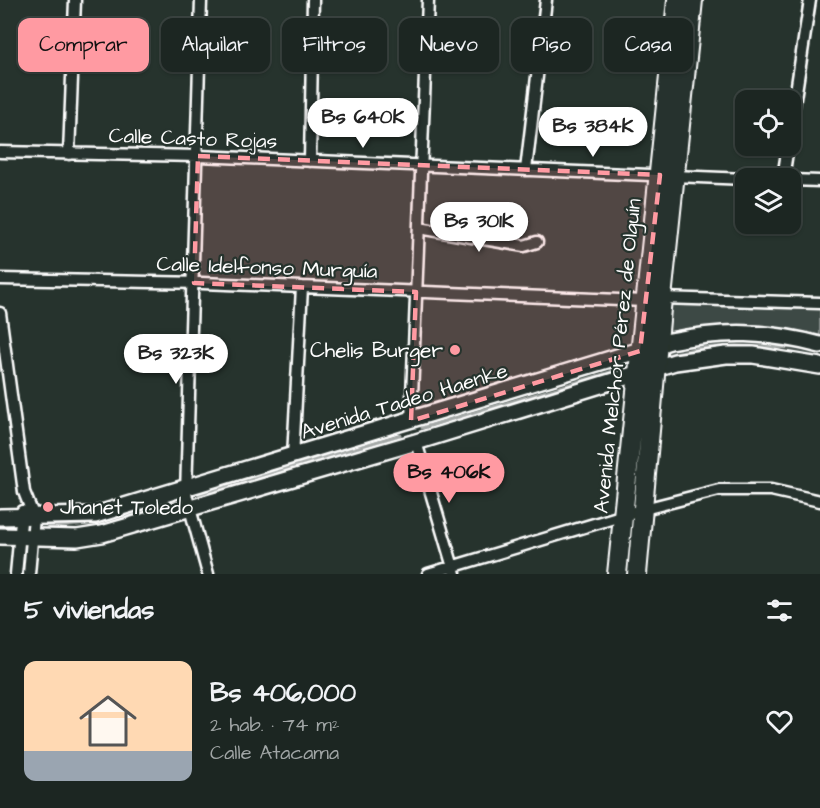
<!DOCTYPE html>
<html lang="es">
<meta charset="utf-8">
<style>
:root{--surface:#1c2622;--page:#252e2a;--text:#f1f3f6;--muted:#a0a5a5;--line:#3a4340;--accent:#ff9aa2}
body{margin:0;font-family:"Architects Daughter",sans-serif;background:var(--page);color:var(--text);height:100vh;display:flex;flex-direction:column;font-size:22px;white-space:nowrap}
*{box-sizing:border-box;margin:0}
p{font-size:20px;color:var(--muted)}
.icon{flex:none;width:33px;height:33px;fill:none;stroke:currentColor;stroke-width:2;stroke-linecap:round;stroke-linejoin:round}
.map{position:relative;height:574px;overflow:hidden}
.drawer{display:flex;flex-direction:column;background:var(--surface);flex:1}
.drawer>*{flex:none}
.guide{position:absolute;left:18px;top:18px;width:784px;height:54px;display:flex;gap:12px}
.tools{position:absolute;left:735px;top:90px;display:grid;gap:12px}
.tools a{display:grid;place-items:center;width:66px;height:66px;border-radius:12px;background:var(--surface);box-shadow:0 2px 4px #0004,0 0 0 2px var(--line);font-size:30px}
.price{position:absolute;translate:-50% -51px;padding:0 14px;border-radius:21px;background:#fff;color:#222;font-size:20px;line-height:39px;filter:drop-shadow(0 2px 3px #0008)}
.price::after{content:'';position:absolute;left:50%;top:36px;width:18px;height:14px;margin-left:-9px;background:inherit;clip-path:polygon(0 0,100% 0,50% 100%)}
.price.current{background:var(--accent);color:#111}
ul{padding:0;list-style:none}
li{display:flex;align-items:center;gap:18px;height:150px;padding:0 24px}
li+li{border-top:2px solid var(--line)}
li span{display:grid;place-items:center;flex:none;width:168px;height:120px;border-radius:12px;color:#555}
li>.icon{margin-inline-start:auto}
span .icon{width:72px;height:72px;fill:#fffc;stroke-width:1}
li b{font-size:26px}
h2{display:flex;justify-content:space-between;align-items:center;height:72px;padding:0 24px;font-size:26px}
.tag{padding:0 21px;border-radius:12px;background:var(--surface);box-shadow:0 2px 4px #0004,0 0 0 2px var(--line);font-size:21px;line-height:54px}
.tag.current{background:var(--accent);color:#111}
.map>svg:first-child{display:block}
.green{fill:#3e4944;stroke:#9ea4a2;stroke-width:1.5}
.lines{fill:none;stroke-linecap:round;stroke-linejoin:round}
.stream{stroke:#a4a9a7;stroke-width:3}
.street-casing{stroke:#fff;stroke-width:15}
.primary-casing{stroke:#fff;stroke-width:20}
.highway-casing{stroke:#fff;stroke-width:22}
.street{stroke:#26332d;stroke-width:10}
.primary{stroke:#26332d;stroke-width:15}
.highway{stroke:#26332d;stroke-width:18}
.marked{fill:#ff9aa2;fill-opacity:0.2;stroke:#ff9aa2;stroke-width:4.5;stroke-dasharray:12 8;stroke-linejoin:round}
.poi-dot{fill:#ff9aa2;stroke:#26332d;stroke-width:2}
.labels{text-anchor:middle;stroke-width:4.5;stroke-linejoin:round;paint-order:stroke}
.street-label{font-size:21px;fill:#fff;stroke:#26332d}
.poi-label{font-size:21px;fill:#fff;stroke:#26332d;text-anchor:end}
</style>
<div class="map">
<svg width="820" height="574" viewBox="0 0 820 574">
<rect width="100%" height="100%" fill="#26332d"/>
<filter id="ink" filterUnits="userSpaceOnUse"><feTurbulence type="fractalNoise" baseFrequency=".0167" numOctaves="2"/><feDisplacementMap in="SourceGraphic" scale="12" xChannelSelector="R" yChannelSelector="G"/><feConvolveMatrix kernelMatrix="1 2 1 2 8 2 1 2 1" color-interpolation-filters="sRGB"/></filter>
<g filter="url(#ink)">
<path class="green" d="M671 302 820 307V338L778 328 743 325 669 333 666 330V307Z
M720 340C754 341 788 341 820 353V358L761 349 660 360 662 351Z"/>
<g class="lines">
<path class="stream" d="M667 355 699 348 736 346 801 348
M422 428 624 368
M199 494 400 435
M0 527H6
M47 527 106 523 175 502"/>
<g class="street-casing">
<path id="street" d="M201 0 186 494 208 574
M790 131 810 0
M0 152 198 156 746 179
M69 154 75 0
M310 161 313 0
M526 170 546 0
M783 178 788 146
M790 180 820 181
M419 228 524 246 537 242
M0 279 202 283 645 301 662 298 820 303
M0 313 24 492 34 517 29 574
M411 421 428 0
M416 442 455 574
M293 457 302 287
M16 574 22 511
M428 574 644 509 719 490H771L820 501"/>
</g>
<g class="primary-casing">
<path id="primary" d="M0 517 95 515 670 341C725 330 766 331 820 345
M0 536 77 538 102 534 416 442 675 362 726 355H753L820 366"/>
</g>
<g class="highway-casing">
<path id="highway" d="M617 574 677 0
M637 574 662 298 693 0"/>
</g>
<use href="#street" class="street"/>
<use href="#primary" class="primary"/>
<use href="#highway" class="highway"/>
</g>
</g>
<path class="marked" d="M198 156 660 175 640 351 411 421 416 292 194 283Z"/>
<g class="poi-dot">
<circle cx="455" cy="350" r="6"/>
<circle cx="48" cy="507" r="6"/>
</g>
<g class="labels">
<g class="street-label">
<text transform="translate(193 138) rotate(2)" y="7">Calle Casto Rojas</text>
<text transform="translate(267 267) rotate(2)" y="7">Calle Idelfonso Murguía</text>
<text transform="translate(617 356) rotate(-84)" y="7">Avenida Melchor Pérez de Olguín</text>
<text transform="translate(404 401) rotate(-17)" y="7">Avenida Tadeo Haenke</text>
</g>
<g class="poi-label">
<text x="443" y="357">Chelis Burger</text>
<text x="60" y="514" text-anchor="start">Jhanet Toledo</text>
</g>
</g>
</svg>
<div class="tools">
<a><svg class="icon" aria-label="locate" viewBox="0 0 24 24"><circle cx="12" cy="12" r="6"/><path d="M12 2v4M12 18v4M2 12h4M18 12h4"/></svg></a>
<a><svg class="icon" aria-label="layers" viewBox="0 0 24 24"><path d="M12 4l9 5-9 5-9-5zM3 14l9 5 9-5"/></svg></a>
</div>
<b class="price" style="left:363px;top:149px">Bs 640K</b>
<b class="price" style="left:593px;top:158px">Bs 384K</b>
<b class="price" style="left:479px;top:253px">Bs 301K</b>
<b class="price" style="left:176px;top:385px">Bs 323K</b>
<b class="price current" style="left:449px;top:504px">Bs 406K</b>
<div class="guide">
<a class="tag current">Comprar</a>
<a class="tag">Alquilar</a>
<a class="tag">Filtros</a>
<a class="tag">Nuevo</a>
<a class="tag">Piso</a>
<a class="tag">Casa</a>
</div>
</div>
<section class="drawer">
<h2>5 viviendas<svg class="icon" aria-label="filters" viewBox="0 0 24 24"><path d="M4 7h16M4 17h16"/><circle cx="9" cy="7" r="2"/><circle cx="15" cy="17" r="2"/></svg></h2>
<ul>
<li><span style="background:linear-gradient(#ffd9b3 75%,#9aa5b1 0)"><svg class="icon" aria-label="home" viewBox="0 0 24 24"><path d="M3 11l9-7 9 7M6 9v11h12V9"/></svg></span><div><b>Bs 406,000</b><p>2 hab. · 74 m²</p><p>Calle Atacama</p></div><svg class="icon" aria-label="heart" viewBox="0 0 24 24"><path d="M12 20l-8-8c-3-5 5-10 8-4 3-6 11-1 8 4z"/></svg></li>
</ul>
</section>
